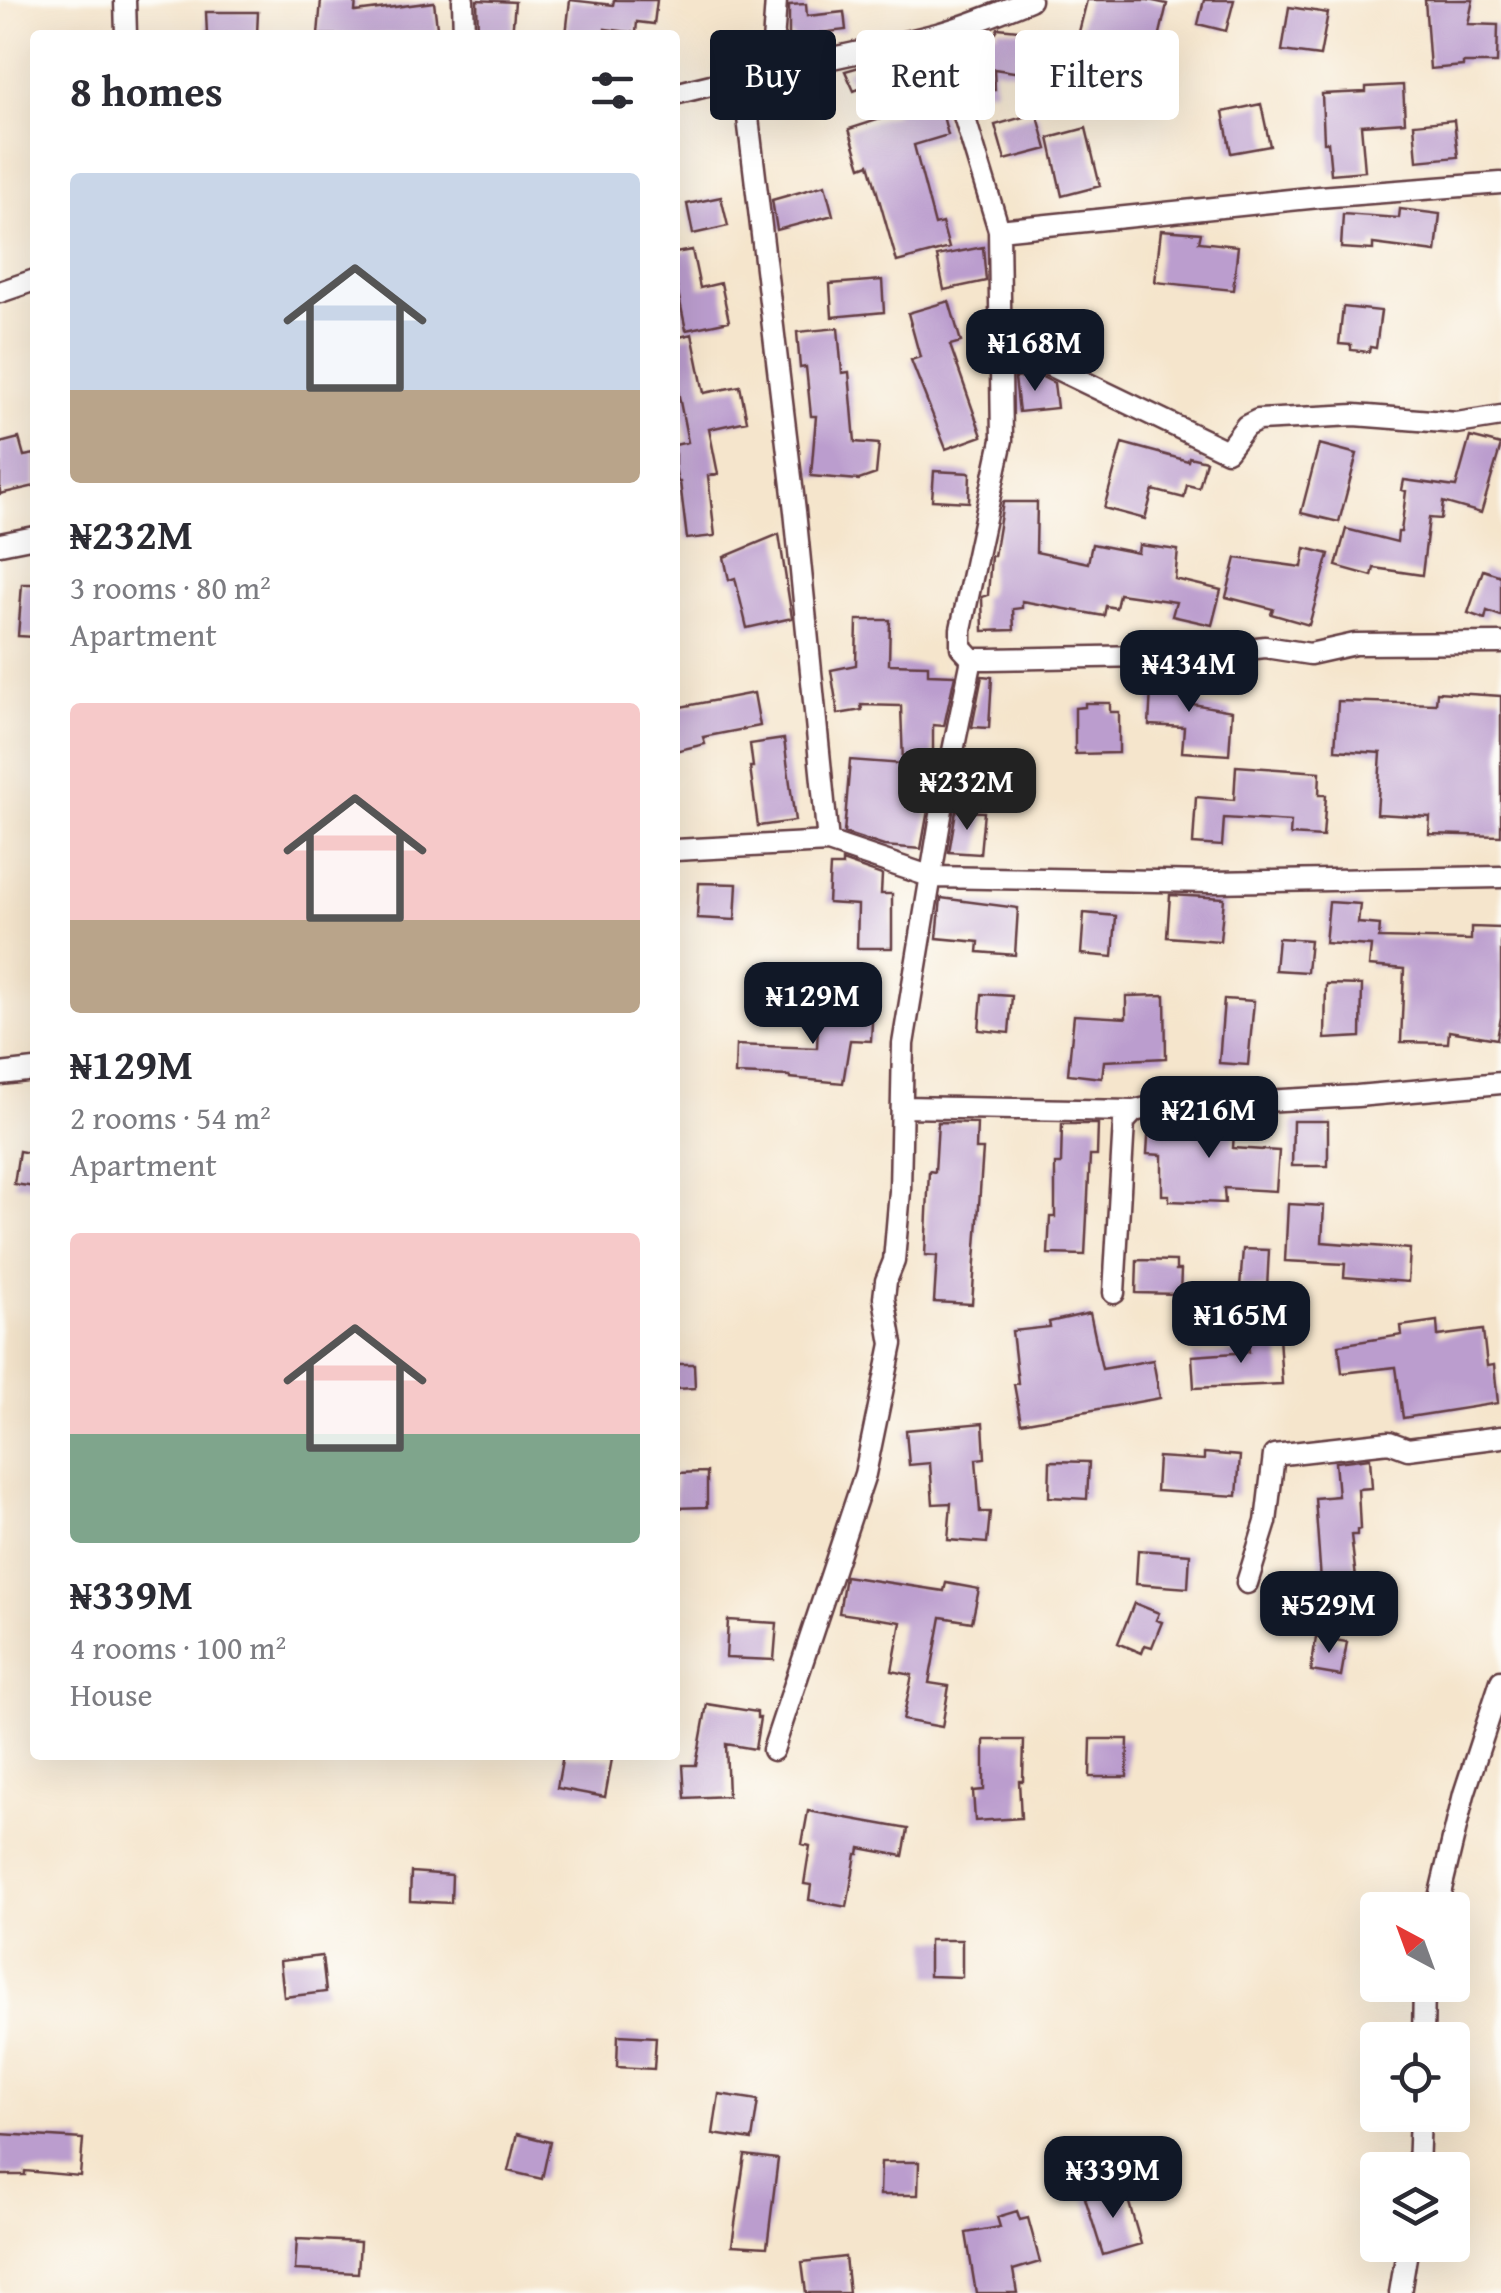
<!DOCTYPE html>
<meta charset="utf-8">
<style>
:root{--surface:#fff;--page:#f2f2f3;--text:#2b2b33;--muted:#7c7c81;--accent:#111827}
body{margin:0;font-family:"Gentium Book Plus",serif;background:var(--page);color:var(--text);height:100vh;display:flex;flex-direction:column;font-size:38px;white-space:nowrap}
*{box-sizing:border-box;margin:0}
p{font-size:32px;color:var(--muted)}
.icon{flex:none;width:55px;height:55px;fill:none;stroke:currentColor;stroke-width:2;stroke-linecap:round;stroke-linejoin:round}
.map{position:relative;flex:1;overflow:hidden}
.details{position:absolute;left:30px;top:30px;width:650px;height:1730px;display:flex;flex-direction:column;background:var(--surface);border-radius:10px;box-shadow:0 10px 40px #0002}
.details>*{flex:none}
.guide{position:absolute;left:710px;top:30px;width:640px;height:90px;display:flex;gap:20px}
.needle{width:65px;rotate:319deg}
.buttons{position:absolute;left:1360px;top:1892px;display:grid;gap:20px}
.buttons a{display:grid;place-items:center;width:110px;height:110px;border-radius:10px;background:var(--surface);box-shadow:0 10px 40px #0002;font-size:50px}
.price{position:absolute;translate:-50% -85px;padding:0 22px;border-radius:20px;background:var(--accent);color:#fff;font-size:32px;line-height:65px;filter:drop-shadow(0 2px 5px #0008)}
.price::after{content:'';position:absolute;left:50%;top:60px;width:30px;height:22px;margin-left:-15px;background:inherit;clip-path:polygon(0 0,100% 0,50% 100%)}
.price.on{background:#222;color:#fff}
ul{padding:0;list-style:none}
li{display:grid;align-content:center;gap:20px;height:530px;padding:0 40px}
li span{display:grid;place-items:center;height:310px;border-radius:10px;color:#555}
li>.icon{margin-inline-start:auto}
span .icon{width:180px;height:180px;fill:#fffc;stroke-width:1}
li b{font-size:42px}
h2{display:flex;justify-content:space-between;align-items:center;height:120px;padding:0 40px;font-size:42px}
.chip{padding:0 35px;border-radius:10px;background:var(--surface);box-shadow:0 10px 40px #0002;font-size:35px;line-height:90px}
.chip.on{background:var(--accent);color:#fff}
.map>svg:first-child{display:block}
.building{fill:#bb9dce}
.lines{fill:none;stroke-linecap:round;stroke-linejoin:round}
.minor-casing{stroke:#643d43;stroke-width:25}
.minor{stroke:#fff;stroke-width:20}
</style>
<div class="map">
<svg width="1501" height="2293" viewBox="0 0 1501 2293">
<rect width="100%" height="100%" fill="#fdfcf7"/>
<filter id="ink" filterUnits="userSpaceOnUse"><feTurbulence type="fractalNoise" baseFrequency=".01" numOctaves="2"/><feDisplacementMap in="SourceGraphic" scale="20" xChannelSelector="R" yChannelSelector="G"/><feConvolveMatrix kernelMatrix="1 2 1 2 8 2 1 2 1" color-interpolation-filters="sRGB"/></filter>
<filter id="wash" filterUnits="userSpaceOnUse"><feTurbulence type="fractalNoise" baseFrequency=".0048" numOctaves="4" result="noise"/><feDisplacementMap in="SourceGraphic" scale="40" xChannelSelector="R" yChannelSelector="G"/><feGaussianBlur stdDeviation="2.25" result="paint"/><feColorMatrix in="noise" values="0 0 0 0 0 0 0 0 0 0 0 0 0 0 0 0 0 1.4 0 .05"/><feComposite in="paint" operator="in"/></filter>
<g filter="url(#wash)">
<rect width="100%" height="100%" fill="#f5e5cc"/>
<g id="blocks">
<path class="building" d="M321 0H356L355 12 434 2 438 35H318Z
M477 0 515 2 512 35 478 34Z
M570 0 613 5 614 0H657L654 24 637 22 636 33 605 29 604 35H566Z
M1087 0H1148L1167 4 1156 51 1117 42 1115 53 1076 44Z
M1204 0H1234L1226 31 1198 24Z
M1425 0H1473L1468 24 1498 25 1497 63H1463V66L1430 69Z
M806 4 807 16 844 12 846 30 819 33 820 41 793 44V36H789V5Z
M1289 7 1328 13 1320 56 1282 51Z
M206 12H258L257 34 207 35Z
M998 28 1030 31 1029 45 1070 49 1067 80 994 69 995 90H970L956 43 987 32 996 33Z
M930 51 942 89H936L948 135 914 145 935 225 942 223 949 248 897 262 869 164 861 167 849 129 896 114 883 70 919 59 917 54Z
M877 62 884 79 854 91 845 71Z
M1403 85 1405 122 1361 125 1365 171 1331 174 1328 142H1324L1322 94 1366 92V87Z
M1261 104 1270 146 1231 153 1223 112Z
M1037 113 1047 149 1005 160 995 125Z
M1454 120 1458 157 1417 161 1414 124Z
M1086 128 1100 186 1062 196 1049 138Z
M825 185 833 215 777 230 772 200Z
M721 197 728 226 693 234 687 204Z
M1400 209 1440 214 1436 252 1373 244V250L1341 248 1343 214 1399 218Z
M1161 230 1201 233 1199 242 1238 246 1233 290 1155 282Z
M983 247 986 281 944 290 937 256Z
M692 250 700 288 721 283 729 321 686 330 675 278V253Z
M882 280 884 312 832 317 830 284Z
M949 301 961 342 950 345 982 436 946 449 911 360 920 357 908 313Z
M1343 307 1381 311 1376 348 1370 347 1369 352 1351 350V345L1339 344Z
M838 328 842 373 849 372 855 442 879 444 876 474 859 480 811 476 816 416H811L806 367 800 368 797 332Z
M1093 328 1095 362 1077 363 1060 355 1059 329Z
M692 334 704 393 740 386 747 421 709 429 718 474 708 476 715 536 687 539 680 482H678L675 467V445L688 442 675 376V338Z
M1038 375 1054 383 1057 408 1019 412 1015 378Z
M1470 437 1501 445 1481 513 1443 502 1441 519 1429 518 1422 575 1374 568 1372 576 1336 566 1346 529 1397 542 1398 532H1401L1406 491 1402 490 1404 480 1456 487Z
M19 438 24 456 35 454V486L0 494V443Z
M1122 443 1188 461 1189 457 1206 461 1199 488 1187 485 1184 498 1153 490 1145 519 1104 508Z
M1319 444 1357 454 1339 522 1301 513Z
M934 471 970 473 969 502 932 500Z
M1003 502H1037L1036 552 1088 563 1092 544 1138 553 1139 545 1178 550 1175 579 1221 590 1212 625 1172 616 1176 602 1119 594 1116 608 1106 606 1104 616 1022 601V608L1013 609 1014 630 983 631 982 597 988 595 991 556H994Z
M779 534 792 618 747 628 735 578 729 580 724 557Z
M1305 548 1329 554 1309 625 1271 614 1273 609 1226 597 1236 558 1302 567Z
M1483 570 1501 576V616L1487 611 1485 619 1468 613Z
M22 584H35V637L18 636Z
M857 620H890L889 664 928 665V674L955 675 944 726 933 725V758H921L917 810H928L921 849 884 846 844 833 850 760 903 764 901 706 861 705 862 710 838 714 831 670 856 665Z
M1152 671 1189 673 1187 703 1232 711 1229 755 1182 752 1184 727 1149 725Z
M982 676 992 677 989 728 972 727Z
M1437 692 1501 696V836L1429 834 1430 817 1377 814 1381 753 1335 750 1338 701 1436 704Z
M754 693 760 726 703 737 705 744 675 751V708Z
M1085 703H1110V712H1119V753L1075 754V708L1085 707Z
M784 739 795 821 758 826 750 767H753L750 744Z
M1236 766 1320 772 1319 795H1326L1323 837 1290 835 1291 822 1224 818 1222 846 1193 844 1196 797 1234 800Z
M956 811 984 812 980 854 949 852Z
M842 861 882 875 881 894H892V948H857L858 905 828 903 830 866H842Z
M699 883 737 884 735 920 697 918Z
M1170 895 1224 898 1220 941 1167 937Z
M941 898 1018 908 1015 955 978 952 979 942 937 938Z
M1329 902 1360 904 1358 923 1380 925 1379 938 1471 940V927L1501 928V1017L1497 1039 1449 1031 1448 1043 1401 1042 1404 969 1369 966 1371 946 1325 943Z
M1084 913 1116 916 1113 957 1081 954Z
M1278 938 1310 940 1307 972 1275 970Z
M1326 984 1362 985 1361 1037 1325 1039Z
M982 994 1012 996 1009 1033 979 1030Z
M1165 995 1166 1058 1104 1061 1102 1078 1068 1074 1074 1015 1126 1018V996Z
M1224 999 1254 1001 1248 1065 1219 1063Z
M819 1001 873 1003 871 1041 850 1040 843 1083 790 1078V1076L735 1074 736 1045 817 1048Z
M1235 1116 1233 1148 1279 1151 1276 1191 1224 1188 1225 1203 1169 1201V1195H1162V1155L1147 1154 1149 1122 1197 1124 1198 1118Z
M1293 1121H1328V1166H1292Z
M938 1122 977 1123 976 1149H983L972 1304 934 1302 937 1256 925 1255 929 1171 935 1172Z
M1062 1124H1098L1097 1156H1090L1085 1255 1048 1254 1050 1217H1055V1164H1061Z
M19 1151 35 1154V1187L14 1184Z
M1288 1204 1324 1206 1322 1242 1410 1249 1408 1282 1344 1277 1345 1264 1285 1261Z
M1243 1249 1269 1250 1267 1288 1240 1287Z
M1137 1260 1176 1261V1270H1181L1180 1294 1136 1293Z
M1090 1313 1102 1369 1153 1360 1160 1398 1021 1423 1014 1384 1018 1383 1012 1331 1050 1327 1049 1322Z
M1437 1321 1438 1336 1483 1330 1487 1366 1494 1365 1498 1403 1403 1418 1396 1367 1342 1373 1339 1345 1402 1335 1401 1326Z
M1279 1336 1282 1384 1194 1388 1192 1356 1249 1352 1248 1338Z
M675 1364H694L695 1388 675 1389Z
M983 1423 985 1458 976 1459 980 1512H990L987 1543 948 1540 951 1503 933 1504 930 1463 909 1465 906 1430Z
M1204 1453 1240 1456 1237 1496 1156 1491 1158 1457 1204 1460Z
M1370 1458 1372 1488 1358 1489 1360 1529 1357 1530V1535H1351L1356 1578 1321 1581 1315 1498 1338 1496 1335 1462Z
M1050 1461 1089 1462 1087 1499 1049 1497Z
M707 1472V1507L675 1508V1473Z
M1138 1550 1190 1554 1188 1588 1136 1584Z
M845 1576 944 1591 946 1583 979 1589 972 1622 941 1617 929 1683 949 1686 942 1727 903 1720 912 1675 892 1671 901 1622 839 1613Z
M1134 1603 1159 1613 1156 1620 1162 1622 1152 1647 1145 1645 1142 1653 1118 1643Z
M728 1620 777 1623 774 1660 726 1658Z
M1316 1637 1347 1642 1341 1676 1311 1671Z
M707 1704 757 1712V1718H760L755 1749 726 1744 728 1796 685 1798 683 1765H696Z
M1091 1739H1128L1127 1777H1090Z
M984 1740H1024L1023 1781H1019L1021 1818 975 1821 973 1791 984 1790Z
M563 1755 612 1759 605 1797 557 1788Z
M808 1811 908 1829 903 1856 860 1848 859 1854H856L847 1907 809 1900 811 1885 804 1884 810 1846 802 1844Z
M411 1872 452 1875 451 1903 410 1901Z
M929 1940H962V1977L929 1976Z
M322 1956 326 1992 284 1997 280 1961Z
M618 2035 656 2037 654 2069 617 2067Z
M719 2094 758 2100 752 2140 713 2134Z
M0 2134 83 2139 80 2176 25 2171V2175H0Z
M517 2134 550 2142 542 2179 508 2171Z
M745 2155 778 2159 767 2247 732 2245Z
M881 2162H919L918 2195H880Z
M1124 2186 1141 2244 1103 2255 1085 2198Z
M1017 2211 1020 2220 1028 2218 1040 2262 1013 2270 1017 2293H976L966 2233 1000 2227 997 2217Z
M297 2239 360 2242 358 2273 295 2270Z
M845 2257 849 2293H806L802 2262Z"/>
</g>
</g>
<g filter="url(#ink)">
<use href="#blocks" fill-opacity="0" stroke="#643d43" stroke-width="2.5"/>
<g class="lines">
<g class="minor-casing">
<path id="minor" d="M125 0 126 35
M463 0 464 35
M939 34 999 230 1002 440 961 629V647L972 659H989L1195 655 1265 647 1310 654 1355 644 1501 643
M771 72 776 0
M743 76 795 511 828 842
M675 94C762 71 850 56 937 34 968 26 1000 12 1030 0
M999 230 1319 197 1501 183
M0 292 35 280
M1001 342 1227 451 1246 426 1258 420 1355 415 1457 423 1501 416
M0 544 35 537
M675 850 828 842 932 877 1212 882 1501 877
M0 1074 35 1070
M902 1107 1134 1111
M1114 1293 1124 1122 1134 1111 1151 1107 1357 1096 1501 1083
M1247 1583 1266 1522 1274 1455 1389 1442 1408 1449 1501 1437
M773 1750 865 1474 892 1344 884 1298 886 1281 894 1261 900 1191 903 1044 946 785 972 659
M1436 1910 1464 1794 1501 1681
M1423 2040 1424 1985
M1418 2170 1420 2115
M1400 2293 1408 2245"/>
</g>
<use href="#minor" class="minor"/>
</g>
</g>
</svg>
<div class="buttons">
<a><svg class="needle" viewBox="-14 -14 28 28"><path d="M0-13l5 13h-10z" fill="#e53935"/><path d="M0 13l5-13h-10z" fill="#7c7c81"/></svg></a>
<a><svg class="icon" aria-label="locate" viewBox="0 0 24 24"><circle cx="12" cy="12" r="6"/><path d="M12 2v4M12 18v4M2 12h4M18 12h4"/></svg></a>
<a><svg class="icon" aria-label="layers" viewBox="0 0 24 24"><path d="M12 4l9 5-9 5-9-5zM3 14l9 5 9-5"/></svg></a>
</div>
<b class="price" style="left:1035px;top:394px">₦168M</b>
<b class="price" style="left:1189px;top:715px">₦434M</b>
<b class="price on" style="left:967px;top:833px">₦232M</b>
<b class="price" style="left:813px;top:1047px">₦129M</b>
<b class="price" style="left:1209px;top:1161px">₦216M</b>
<b class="price" style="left:1241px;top:1366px">₦165M</b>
<b class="price" style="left:1329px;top:1656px">₦529M</b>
<b class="price" style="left:1113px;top:2221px">₦339M</b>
<div class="guide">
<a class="chip on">Buy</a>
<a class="chip">Rent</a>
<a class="chip">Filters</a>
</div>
<section class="details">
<h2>8 homes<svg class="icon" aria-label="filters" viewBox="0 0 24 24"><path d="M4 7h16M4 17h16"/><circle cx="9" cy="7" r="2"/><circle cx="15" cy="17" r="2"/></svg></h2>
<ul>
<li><span style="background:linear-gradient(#c9d6e8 70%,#b9a48a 0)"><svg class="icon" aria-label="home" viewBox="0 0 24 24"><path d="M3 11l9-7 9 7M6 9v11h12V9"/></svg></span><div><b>₦232M</b><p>3 rooms · 80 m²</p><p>Apartment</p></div></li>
<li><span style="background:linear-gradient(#f6c9c9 70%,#b9a48a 0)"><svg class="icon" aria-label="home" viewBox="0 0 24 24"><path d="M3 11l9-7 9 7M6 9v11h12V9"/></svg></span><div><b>₦129M</b><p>2 rooms · 54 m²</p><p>Apartment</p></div></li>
<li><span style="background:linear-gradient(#f6c9c9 65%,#7fa58c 0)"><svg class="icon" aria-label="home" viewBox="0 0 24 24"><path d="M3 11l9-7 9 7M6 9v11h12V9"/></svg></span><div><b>₦339M</b><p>4 rooms · 100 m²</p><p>House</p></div></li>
</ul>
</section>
</div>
